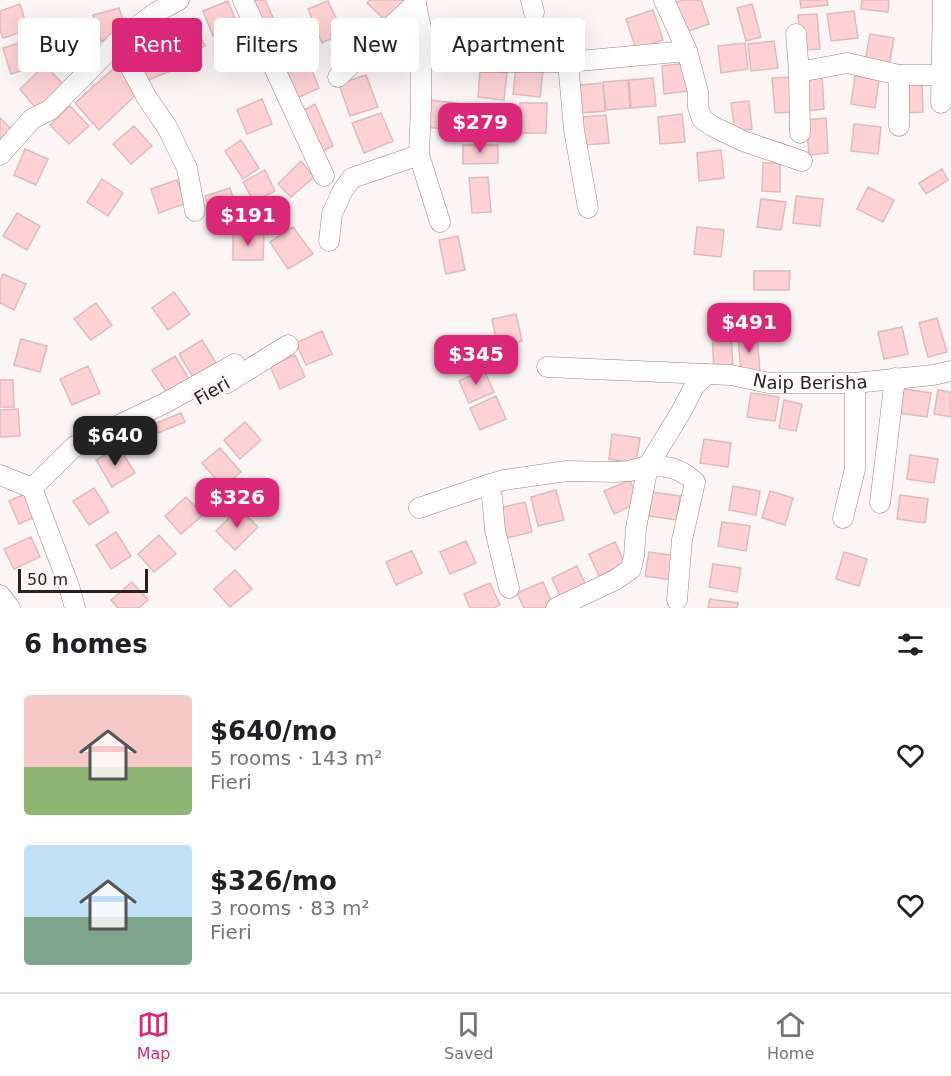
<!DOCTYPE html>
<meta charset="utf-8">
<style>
:root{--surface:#fff;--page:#f2f2f2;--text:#202124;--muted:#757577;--line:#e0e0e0;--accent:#db2777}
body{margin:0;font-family:"DejaVu Sans",sans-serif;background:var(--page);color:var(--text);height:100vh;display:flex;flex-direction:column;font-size:22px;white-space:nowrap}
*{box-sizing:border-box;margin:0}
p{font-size:20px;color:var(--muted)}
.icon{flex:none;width:33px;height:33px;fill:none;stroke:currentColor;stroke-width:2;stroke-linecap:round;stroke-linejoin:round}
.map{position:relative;height:608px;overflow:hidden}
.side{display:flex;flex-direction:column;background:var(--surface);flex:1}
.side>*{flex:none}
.guide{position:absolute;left:18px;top:18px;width:600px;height:54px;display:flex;gap:12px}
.scale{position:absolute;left:18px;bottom:15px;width:130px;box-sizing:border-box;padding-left:6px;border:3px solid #2b1f20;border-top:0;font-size:16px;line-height:21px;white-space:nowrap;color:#2b1f20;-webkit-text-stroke:4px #fcf5f5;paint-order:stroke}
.price{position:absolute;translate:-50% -51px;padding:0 14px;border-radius:12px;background:var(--accent);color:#fff;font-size:20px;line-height:39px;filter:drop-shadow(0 2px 3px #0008)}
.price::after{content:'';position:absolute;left:50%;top:36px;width:18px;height:14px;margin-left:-9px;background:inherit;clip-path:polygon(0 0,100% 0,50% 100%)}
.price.active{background:#222;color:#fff}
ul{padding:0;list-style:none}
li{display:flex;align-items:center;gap:18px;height:150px;padding:0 24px}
li span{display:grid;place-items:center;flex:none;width:168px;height:120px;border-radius:6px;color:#555}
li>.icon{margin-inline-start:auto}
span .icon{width:72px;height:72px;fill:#fffc;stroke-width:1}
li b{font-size:26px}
h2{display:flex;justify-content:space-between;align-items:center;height:72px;padding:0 24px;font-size:26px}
.tag{padding:0 21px;border-radius:6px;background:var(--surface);box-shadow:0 6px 24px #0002;font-size:21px;line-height:54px}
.tag.active{background:var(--accent);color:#fff}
.menu{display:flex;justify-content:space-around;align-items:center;height:84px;border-top:2px solid var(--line);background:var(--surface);font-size:16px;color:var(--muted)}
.menu a{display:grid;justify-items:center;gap:3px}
.menu .active{color:var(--accent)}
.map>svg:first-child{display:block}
.building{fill:#fed2d5;stroke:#dcbbbd;stroke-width:1.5}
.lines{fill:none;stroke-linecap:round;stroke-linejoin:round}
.minor-casing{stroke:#9e8082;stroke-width:21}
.minor{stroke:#fff;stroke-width:20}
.labels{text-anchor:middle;stroke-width:6;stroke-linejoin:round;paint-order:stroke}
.street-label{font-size:18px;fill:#2b1f20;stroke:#fcf5f5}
</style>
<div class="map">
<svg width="951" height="608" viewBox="0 0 951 608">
<rect width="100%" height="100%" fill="#fcf5f5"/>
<path class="building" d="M247 0H265L275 22 261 29Z
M370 0H403L404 1 385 20 367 3Z
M683 0H701L709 24 682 33 673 3Z
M800 0H827L828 5 801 8Z
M862 0H889L888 12 861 9Z
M228 1 238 26 213 36 203 11Z
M328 1 343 33 322 43 308 9Z
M20 4 28 30 3 38 0 30V11Z
M752 4 761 37 746 41 737 8Z
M119 8 127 33 101 41 93 15Z
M653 10 663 40 636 49 626 19Z
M854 11 858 38 831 41 827 14Z
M817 14 820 49 801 50 798 15Z
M307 19 317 44 292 54 282 29Z
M195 21 205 46 180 56 170 31Z
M571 22 574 50 549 52 547 24Z
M392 34 412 54 395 71 375 51Z
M870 34 894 38 889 66 865 62Z
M28 40 37 66 11 74 3 48Z
M431 40 458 43 455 70 429 67Z
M774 41 778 68 751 71 748 44Z
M745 43 748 69 721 73 718 46Z
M162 45 173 70 148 80 137 56Z
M121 62 140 91 99 130 75 103Z
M309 63 319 88 295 99 284 74Z
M686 63 689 91 664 94 662 66Z
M45 65 66 87 39 112 20 89Z
M516 67 543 70 540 97 513 94Z
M480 70 507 73 504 100 478 97Z
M822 74 824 109 805 111 803 76Z
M366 75 378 107 350 116 339 84Z
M855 76 879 80 875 108 851 104Z
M791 77 794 112 775 113 772 78Z
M653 78 656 106 631 108 629 80Z
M628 80 630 108 606 110 603 82Z
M603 83 605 111 581 113 579 85Z
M904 84H922L923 112 905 113Z
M262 99 272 124 247 134 237 110Z
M429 100 456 103 453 130 426 127Z
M749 101 752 129 735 131 731 103Z
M520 103H547L546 133H520Z
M315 104 333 146 321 152 304 110Z
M70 106 89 126 69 144 50 125Z
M489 111H515V142L489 141Z
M381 113 393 141 364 153 352 123Z
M682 114 685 142 660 144 658 117Z
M606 115 609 143 584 145 582 117Z
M0 118 11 129 0 140Z
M826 118 828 153 809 155 806 120Z
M854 124 881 127 878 154 851 151Z
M134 126 152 146 131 164 113 144Z
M241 140 259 168 243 179 225 151Z
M463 145H498V163L463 164Z
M25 149 48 159 36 185 14 175Z
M721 150 724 178 699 181 697 153Z
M301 161 314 177 291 197 278 184Z
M763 163H780V192L762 191Z
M942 169 948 180 926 194 919 183Z
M265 170 275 191 254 202 243 182Z
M488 177 491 212 472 213 469 178Z
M102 179 123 193 108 216 87 202Z
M177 180 186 203 159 213 151 189Z
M868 187 894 200 883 222 857 209Z
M230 188 238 214 212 222 205 196Z
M796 196 823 199 820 226 793 223Z
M761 199 786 202 781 230 757 227Z
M17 213 40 226 27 250 3 236Z
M293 227 313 254 288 269 270 242Z
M697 227 724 230 721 257 694 254Z
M233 234H264L263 260H233Z
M458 236 465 270 446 274 439 240Z
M754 271H790L789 290H754Z
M3 274 26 284 14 310 0 303V281Z
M174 292 190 314 168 330 152 308Z
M96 303 112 325 91 340 74 319Z
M516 314 522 341 498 347 492 319Z
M937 318 947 352 928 357 919 323Z
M902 327 908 354 884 359 878 332Z
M322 331 332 354 306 365 296 343Z
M731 333 733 368 714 370 712 335Z
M757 336 760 371 741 372 738 337Z
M21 339 47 346 40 372 14 365Z
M202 340 216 363 193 377 179 354Z
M295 355 305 377 280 389 270 366Z
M175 356 189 379 167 393 152 370Z
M88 366 100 393 72 405 60 379Z
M484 370 494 392 469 403 459 381Z
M0 380H13L14 407H0Z
M903 389 931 393 927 417 899 413Z
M938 390 951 392V417L934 414Z
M751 393 779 397 775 421 747 417Z
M496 396 506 419 480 430 470 408Z
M784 400 802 404 796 431 779 428Z
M18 409 20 436 0 437V410Z
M181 413 185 422 158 433 154 424Z
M245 422 261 440 240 459 224 440Z
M612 434 640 438 636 463 609 459Z
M704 439 731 443 728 467 700 463Z
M119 447 135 473 112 487 96 460Z
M220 448 241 472 223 487 202 463Z
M910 455 938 459 934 483 907 479Z
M630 480 639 502 614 514 604 491Z
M733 486 760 491 756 515 729 510Z
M94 488 109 512 89 525 73 501Z
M556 490 564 520 538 526 531 497Z
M770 491 793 498 785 525 762 518Z
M652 492 680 496 677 520 649 516Z
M27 493 37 516 19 524 9 501Z
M900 495 928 499 925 523 897 519Z
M186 497 203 515 181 534 165 516Z
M525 502 532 532 507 538 499 508Z
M239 508 258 527 235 550 216 531Z
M722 522 750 526 746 551 718 546Z
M116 532 131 556 111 569 96 545Z
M159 535 176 554 154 572 138 554Z
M31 537 40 557 14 569 4 549Z
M466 541 476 563 450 574 440 552Z
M615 542 625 564 599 576 589 554Z
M412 551 422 573 396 585 386 562Z
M649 552 676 556 673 580 645 576Z
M844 552 867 559 859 586 836 579Z
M713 564 741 568 737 592 709 587Z
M577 566 587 588 562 600 552 578Z
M235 570 252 589 230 607 214 589Z
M132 582 148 600 139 608H118L111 600Z
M543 582 553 604 544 608H524L517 593Z
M490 583 500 605 494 608H470L464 594Z
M710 599 738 603 737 608H708Z"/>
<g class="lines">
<g class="minor-casing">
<g id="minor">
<path d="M243 0 324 176"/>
<path d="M415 0 421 28V106L419 155 440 222"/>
<path d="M531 0 534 12"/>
<path d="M664 0 687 51 698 92V107L702 119 712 126 743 141 802 161"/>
<path d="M796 34 799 72 800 133"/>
<path d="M117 42 147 98 167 127 187 168 195 211"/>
<path d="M482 62H568L687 51"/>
<path d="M568 62 574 130 588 208"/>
<path d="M799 72 847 63 899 75"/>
<path d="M338 77 416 3"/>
<path d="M941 103 943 0"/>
<path d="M899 126V75H951"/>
<path d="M0 155 32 119 50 110 117 42 155 13 179 0"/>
<path d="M329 241 332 214 343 190 352 178 419 155"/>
<path d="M547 367 706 374"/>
<path d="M227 383 288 345"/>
<path d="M0 475 32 488 69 586 75 608"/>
<path d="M32 488 75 446 165 403 235 364"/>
<path d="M880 503 895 378"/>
<path d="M419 508 487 485"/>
<path d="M843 518 855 469V383"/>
<path id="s1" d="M509 588 495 530 492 497 487 485 504 480 567 471 615 472 629 471 648 466 681 412 694 387 706 374 731 375 769 383H855L933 375 951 371"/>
<path d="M0 595 10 608"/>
<path d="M556 608 615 580 631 569 634 556 636 528 648 466C669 466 680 468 695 482L682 540 677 600"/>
</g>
</g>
<use href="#minor" class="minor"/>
</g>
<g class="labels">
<g class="street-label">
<text dy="6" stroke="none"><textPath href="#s1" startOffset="483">Naip Berisha</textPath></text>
<text transform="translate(212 391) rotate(-30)" y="6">Fieri</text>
</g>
</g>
</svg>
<div class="scale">50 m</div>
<b class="price" style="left:480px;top:154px">$279</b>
<b class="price" style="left:248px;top:247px">$191</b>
<b class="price" style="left:749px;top:354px">$491</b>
<b class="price" style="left:476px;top:386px">$345</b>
<b class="price active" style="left:115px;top:467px">$640</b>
<b class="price" style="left:237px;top:529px">$326</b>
<div class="guide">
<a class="tag">Buy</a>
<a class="tag active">Rent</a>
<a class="tag">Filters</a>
<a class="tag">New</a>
<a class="tag">Apartment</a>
</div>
</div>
<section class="side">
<h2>6 homes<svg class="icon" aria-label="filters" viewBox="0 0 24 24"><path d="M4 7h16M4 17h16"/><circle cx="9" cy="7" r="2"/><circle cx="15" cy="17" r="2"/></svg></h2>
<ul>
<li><span style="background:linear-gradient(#f6c9c9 60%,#8fb573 0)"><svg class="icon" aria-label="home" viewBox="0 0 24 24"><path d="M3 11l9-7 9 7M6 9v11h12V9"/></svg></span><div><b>$640/mo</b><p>5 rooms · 143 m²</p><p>Fieri</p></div><svg class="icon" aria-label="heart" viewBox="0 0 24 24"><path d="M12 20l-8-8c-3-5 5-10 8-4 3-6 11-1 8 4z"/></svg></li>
<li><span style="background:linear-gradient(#bfe0f5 60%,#7fa58c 0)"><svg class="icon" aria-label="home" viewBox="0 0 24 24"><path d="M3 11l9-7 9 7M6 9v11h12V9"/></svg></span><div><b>$326/mo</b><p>3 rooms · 83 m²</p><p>Fieri</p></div><svg class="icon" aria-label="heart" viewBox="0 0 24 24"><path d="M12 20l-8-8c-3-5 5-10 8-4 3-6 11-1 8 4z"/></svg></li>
</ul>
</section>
<nav class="menu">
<a class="active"><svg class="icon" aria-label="map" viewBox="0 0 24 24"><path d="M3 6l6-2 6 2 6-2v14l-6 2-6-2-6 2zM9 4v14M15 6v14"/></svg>Map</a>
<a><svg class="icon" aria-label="saved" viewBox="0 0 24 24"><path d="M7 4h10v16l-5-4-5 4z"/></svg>Saved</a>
<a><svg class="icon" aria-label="home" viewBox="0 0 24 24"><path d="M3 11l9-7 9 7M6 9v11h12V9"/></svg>Home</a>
</nav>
